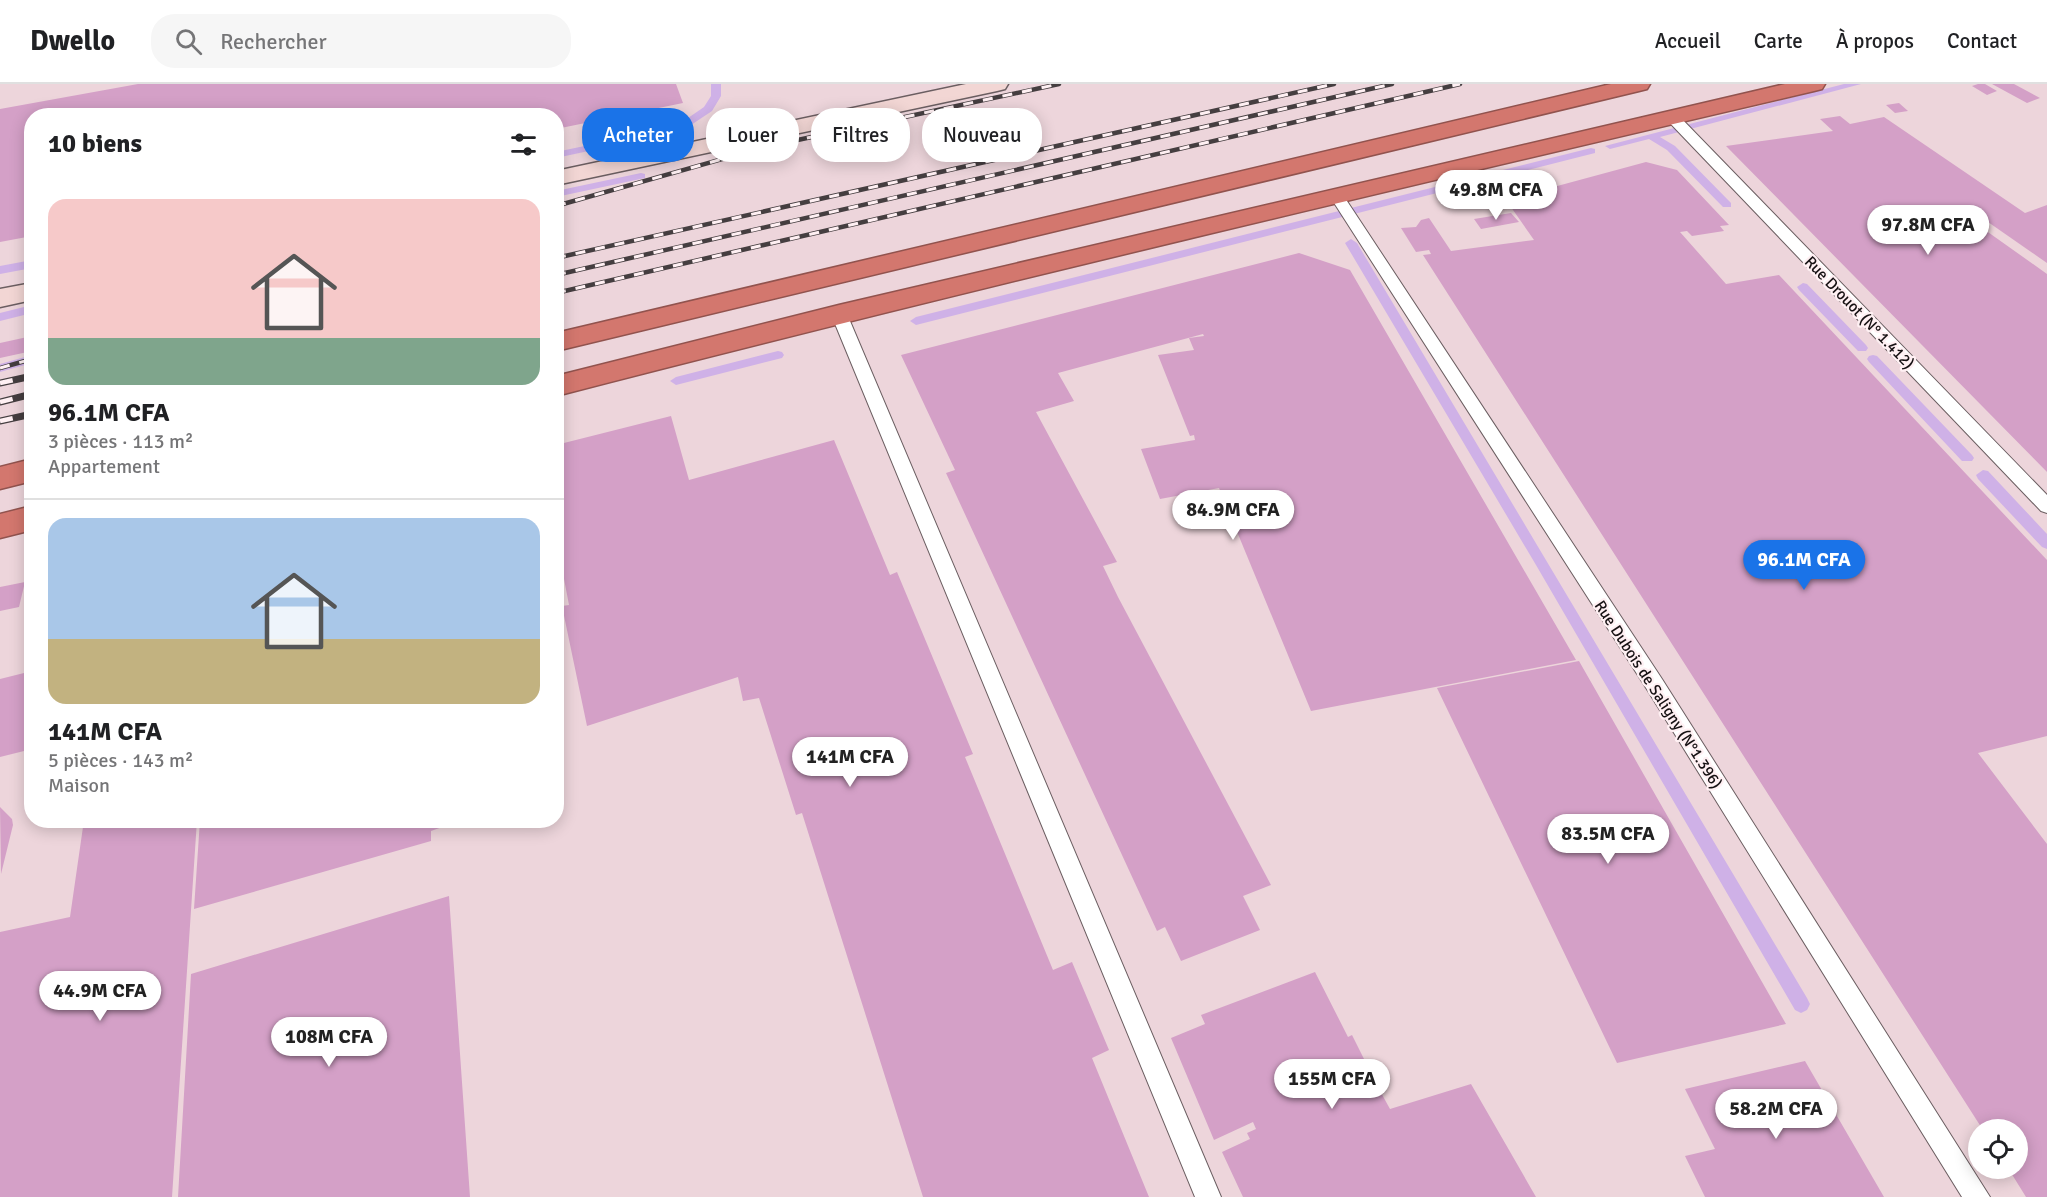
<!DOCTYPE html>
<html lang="fr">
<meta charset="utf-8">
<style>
:root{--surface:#fff;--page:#f6f6f6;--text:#202124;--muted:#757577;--line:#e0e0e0;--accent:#1a73e8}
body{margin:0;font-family:Signika,sans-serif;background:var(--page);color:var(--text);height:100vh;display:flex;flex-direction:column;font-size:22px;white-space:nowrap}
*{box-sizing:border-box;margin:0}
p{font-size:20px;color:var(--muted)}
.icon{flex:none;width:33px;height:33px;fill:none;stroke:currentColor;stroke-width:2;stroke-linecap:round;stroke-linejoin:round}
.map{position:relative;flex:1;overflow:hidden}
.panel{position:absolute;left:24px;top:24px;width:540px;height:720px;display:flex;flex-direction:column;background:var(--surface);border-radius:24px;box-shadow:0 3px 15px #0003}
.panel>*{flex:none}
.hud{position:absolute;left:582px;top:24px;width:570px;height:54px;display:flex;gap:12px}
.buttons{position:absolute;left:1968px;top:1035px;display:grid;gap:12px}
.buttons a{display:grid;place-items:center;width:60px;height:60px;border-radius:50%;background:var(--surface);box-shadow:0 3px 15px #0003;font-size:30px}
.price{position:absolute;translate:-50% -51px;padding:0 14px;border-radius:21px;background:#fff;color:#222;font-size:20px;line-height:39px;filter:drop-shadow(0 2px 3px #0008)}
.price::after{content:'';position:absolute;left:50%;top:36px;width:18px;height:14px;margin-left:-9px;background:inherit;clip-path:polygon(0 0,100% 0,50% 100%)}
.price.on{background:var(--accent);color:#fff}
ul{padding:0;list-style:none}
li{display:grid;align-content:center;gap:12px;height:318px;padding:0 24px}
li+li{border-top:2px solid var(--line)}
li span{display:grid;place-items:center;height:186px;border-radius:18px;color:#555}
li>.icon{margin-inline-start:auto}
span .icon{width:108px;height:108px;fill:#fffc;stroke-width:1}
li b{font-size:26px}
h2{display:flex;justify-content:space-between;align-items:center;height:72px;padding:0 24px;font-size:26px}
.pill{padding:0 21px;border-radius:24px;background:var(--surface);box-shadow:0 3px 15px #0003;font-size:21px;line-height:54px}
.pill.on{background:var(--accent);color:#fff}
header{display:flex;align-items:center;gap:36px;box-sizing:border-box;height:84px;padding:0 30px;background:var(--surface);border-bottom:2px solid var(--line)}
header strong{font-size:28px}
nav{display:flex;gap:33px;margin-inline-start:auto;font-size:21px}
.search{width:420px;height:54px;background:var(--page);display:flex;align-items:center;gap:15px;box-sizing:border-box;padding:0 21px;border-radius:24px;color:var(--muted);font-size:22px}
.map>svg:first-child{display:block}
.built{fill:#edd5db;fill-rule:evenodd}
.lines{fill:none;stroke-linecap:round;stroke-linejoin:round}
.stream{fill:#cfb1e7;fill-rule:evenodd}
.building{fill:#d4a0c7}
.lane-casing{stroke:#6b5e61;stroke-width:2}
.secondary-casing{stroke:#6b5e61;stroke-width:3}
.highway-casing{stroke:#91534e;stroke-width:3}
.lane{fill:#fff;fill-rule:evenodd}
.secondary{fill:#f2d6d4;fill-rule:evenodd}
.highway{fill:#d3776e;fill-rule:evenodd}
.rail-far1-casing{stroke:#453e40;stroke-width:4.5}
.rail-casing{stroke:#453e40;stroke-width:7}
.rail-far1{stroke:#fff0f3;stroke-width:3;stroke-dasharray:10;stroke-linecap:butt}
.rail{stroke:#fff0f3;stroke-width:4.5;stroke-dasharray:13;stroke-linecap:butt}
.labels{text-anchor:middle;stroke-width:4.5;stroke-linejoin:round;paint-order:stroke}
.street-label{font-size:16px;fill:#161113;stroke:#fff0f3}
</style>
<header>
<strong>Dwello</strong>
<div class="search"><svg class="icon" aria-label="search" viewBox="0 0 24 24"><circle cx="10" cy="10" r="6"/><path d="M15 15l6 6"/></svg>Rechercher</div>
<nav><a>Accueil</a><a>Carte</a><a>À propos</a><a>Contact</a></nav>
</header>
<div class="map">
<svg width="2047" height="1113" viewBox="0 0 2047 1113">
<rect width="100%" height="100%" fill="#f1e2e6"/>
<path class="built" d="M0 0H2047V1113H0ZM32 32H556V736H32ZM1978 1046H2018V1084H1978Z"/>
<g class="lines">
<path class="stream" d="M711 0H721V12L712 27 682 47 556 74V68L675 43 704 23 711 12Z
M1844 0H1861L1660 53 1675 62 1731 119V123H1723L1667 66 1649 55 1610 65 1605 62Z
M1591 64 1595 65V69L916 241 910 237 916 233Z
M641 89 645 90V94L556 113V107Z
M1351 155 1357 159 1807 914 1810 920 1807 926 1801 929 1795 926 1536 481 1345 159Z
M32 176V184L0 190V182Z
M1803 199 1807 200 1866 261 1868 264 1866 267H1858L1799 206 1797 203Z
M32 221V229L0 237V229Z
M778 267 782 268 784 271 782 274 676 301 670 297 676 293Z
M32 271V279L0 288V280Z
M1873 271 1877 272 1972 371 1974 374 1972 377H1962L1869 278 1867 275 1869 272Z
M1983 386 1988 387 2047 450V465L2042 463 1978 395 1976 391Z"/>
</g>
<path class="building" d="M138 0H676L683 19 556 45V32H32V152L0 158V25Z
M1978 0H1985L1997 7 1987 11 1972 2Z
M1992 0H2014L2040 14 2027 19Z
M1899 19 1908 27 1895 29 1886 21Z
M650 29 656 49 595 61 589 41Z
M1840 32 1850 40 1884 33 2025 129 2047 121V179L1988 138 1978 141 2047 190V388L1726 62 1833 47 1820 35Z
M1646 78 1677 86 1729 141 1720 142 1724 147 1692 152 1687 147 1680 148 1726 200 1779 191 2047 476V652L1978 669 2047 760V1113H2026L2008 1084H2018V1046H1983L1423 171 1431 170 1429 166 1416 168 1401 144 1416 143 1421 136 1429 134 1451 167 1534 156 1506 116Z
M1511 129 1519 138 1481 145 1474 135Z
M1299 169 1350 186 1576 576 1311 627 1219 404 1160 415 1141 365 1195 356 1194 351 1190 352 1158 271 1194 266 1189 254 1204 252 1203 250 1058 289 1074 317 1036 328 1117 478 1103 482 1118 513 1271 801 1243 812 1260 846 1181 877 1165 843 1157 847 946 389 955 386 901 271Z
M32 252V267L0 274V259Z
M671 332 689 396 834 356 890 491 897 488 973 670 965 673 1053 886 1072 878 1109 966 1092 974 1149 1113H923L802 729 796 731 759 614 743 617 738 593 587 642 562 522 569 521 556 453V361Z
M25 498 19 523 0 527V503Z
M1579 577 1786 940 1617 979 1437 604Z
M32 587V665L0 673V595Z
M0 723 12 735 13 741 1 790Z
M84 736H197L172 1113H0V848L70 833Z
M200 736H459V737L431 747V757L194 825Z
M449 812 470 1113H178L191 890Z
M1315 888 1348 953 1352 951 1371 989 1334 1004 1337 1011 1374 996 1390 1025 1471 1000 1536 1113H1243L1222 1068 1250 1055 1247 1049 1256 1045 1253 1038 1214 1056 1171 954 1205 940 1201 931Z
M1805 977 1884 1113H1705L1685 1072 1715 1065 1685 1005Z"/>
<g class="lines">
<g class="lane-casing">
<path id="lane" d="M1673 30 1678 31 2047 411V429L2041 427 1668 37 1666 34Z
M1336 107 1343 111 1662 595 1990 1113H1962L1648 607 1329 111Z
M839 225 845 226 847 230 1221 1113H1195L831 230 833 226Z"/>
</g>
<g class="secondary-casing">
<path id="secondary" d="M966 0H1008L1005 5 997 7 556 101V87Z
M32 199V216L0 223V205Z"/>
</g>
<g class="highway-casing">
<path id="highway" d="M1611 0H1650L1647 5 1639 7 556 267V249Z
M1785 0H1825L1822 5 1814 7C1394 105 974 204 556 312V292L839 221Z
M32 375V397L0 405V383Z
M32 422V446L0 454V430Z"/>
</g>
<use href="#lane" class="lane"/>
<use href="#secondary" class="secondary"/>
<use href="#highway" class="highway"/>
<g class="rail-far1-casing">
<path id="rail-far1" d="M556 122 765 63 1059 0
M556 174 1334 0
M556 191 1392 0
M556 209 1460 0
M0 284 32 275"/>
</g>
<g class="rail-casing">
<path id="rail" d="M0 299 32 292
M0 318 32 310
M0 337 32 330"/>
</g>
<use href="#rail-far1" class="rail-far1"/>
<use href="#rail" class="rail"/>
</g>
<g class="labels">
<g class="street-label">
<text transform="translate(1860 228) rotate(46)" y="6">Rue Drouot (N° 1.412)</text>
<text transform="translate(1659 610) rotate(57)" y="6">Rue Dubois de Saligny (N°1.396)</text>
</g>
</g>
</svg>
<div class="buttons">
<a><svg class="icon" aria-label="locate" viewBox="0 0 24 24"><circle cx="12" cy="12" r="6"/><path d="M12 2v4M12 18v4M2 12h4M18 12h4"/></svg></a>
</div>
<b class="price" style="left:1496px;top:137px">49.8M CFA</b>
<b class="price" style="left:1928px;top:172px">97.8M CFA</b>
<b class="price" style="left:1233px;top:457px">84.9M CFA</b>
<b class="price on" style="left:1804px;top:507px">96.1M CFA</b>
<b class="price" style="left:850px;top:704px">141M CFA</b>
<b class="price" style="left:1608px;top:781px">83.5M CFA</b>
<b class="price" style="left:100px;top:938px">44.9M CFA</b>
<b class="price" style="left:329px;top:984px">108M CFA</b>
<b class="price" style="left:1332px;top:1026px">155M CFA</b>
<b class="price" style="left:1776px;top:1056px">58.2M CFA</b>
<div class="hud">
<a class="pill on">Acheter</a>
<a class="pill">Louer</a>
<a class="pill">Filtres</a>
<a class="pill">Nouveau</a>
</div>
<section class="panel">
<h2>10 biens<svg class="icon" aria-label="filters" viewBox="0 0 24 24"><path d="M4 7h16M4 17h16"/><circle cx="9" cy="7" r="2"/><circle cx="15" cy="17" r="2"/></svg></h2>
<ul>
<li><span style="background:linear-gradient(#f6c9c9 75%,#7fa58c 0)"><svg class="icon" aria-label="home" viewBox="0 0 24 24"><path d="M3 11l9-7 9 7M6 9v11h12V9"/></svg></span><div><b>96.1M CFA</b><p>3 pièces · 113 m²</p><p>Appartement</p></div></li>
<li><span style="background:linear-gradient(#a9c7e8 65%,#c2b280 0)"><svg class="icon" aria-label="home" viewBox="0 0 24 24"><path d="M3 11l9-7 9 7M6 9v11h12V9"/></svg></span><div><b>141M CFA</b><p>5 pièces · 143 m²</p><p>Maison</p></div></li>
</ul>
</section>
</div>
